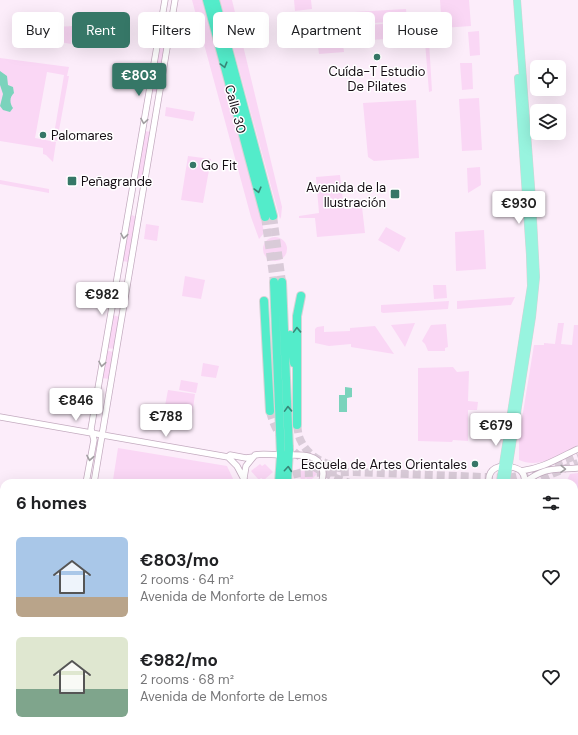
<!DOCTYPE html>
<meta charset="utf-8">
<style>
:root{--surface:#fff;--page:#f2f2f2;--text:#202124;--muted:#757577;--accent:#367767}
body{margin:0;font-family:"DM Sans",sans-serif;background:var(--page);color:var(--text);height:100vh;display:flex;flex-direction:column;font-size:15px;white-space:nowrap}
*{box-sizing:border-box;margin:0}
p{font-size:13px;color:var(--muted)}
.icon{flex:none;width:22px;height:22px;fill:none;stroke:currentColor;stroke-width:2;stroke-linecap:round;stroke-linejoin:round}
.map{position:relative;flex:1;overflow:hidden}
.side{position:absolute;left:0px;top:479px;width:578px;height:256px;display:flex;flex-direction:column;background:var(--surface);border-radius:12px 12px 0 0;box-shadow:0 4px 16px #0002}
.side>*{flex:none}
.hud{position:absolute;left:12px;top:12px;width:554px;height:36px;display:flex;gap:8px}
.fabs{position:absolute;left:530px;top:60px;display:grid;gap:8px}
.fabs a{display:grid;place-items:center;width:36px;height:36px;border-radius:6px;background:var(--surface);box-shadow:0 4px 16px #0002;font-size:20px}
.price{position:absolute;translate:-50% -34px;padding:0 9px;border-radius:4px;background:#fff;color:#222;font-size:13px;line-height:26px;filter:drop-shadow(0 1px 2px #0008)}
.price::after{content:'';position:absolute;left:50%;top:24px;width:12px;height:9px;margin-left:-6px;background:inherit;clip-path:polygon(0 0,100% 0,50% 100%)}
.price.current{background:var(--accent);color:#fff}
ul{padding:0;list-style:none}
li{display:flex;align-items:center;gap:12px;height:100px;padding:0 16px}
li span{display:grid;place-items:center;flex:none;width:112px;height:80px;border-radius:6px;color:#555}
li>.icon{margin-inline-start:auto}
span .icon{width:48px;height:48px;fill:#fffc;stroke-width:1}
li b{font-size:17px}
h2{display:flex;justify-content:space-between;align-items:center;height:48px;padding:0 16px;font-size:17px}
.pill{padding:0 14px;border-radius:6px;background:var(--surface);box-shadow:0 4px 16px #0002;font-size:14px;line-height:36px}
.pill.current{background:var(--accent);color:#fff}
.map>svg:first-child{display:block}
.green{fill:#fad7f5}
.water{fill:#7bd3bc}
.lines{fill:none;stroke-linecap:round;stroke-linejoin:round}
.highway-tunnel{stroke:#d9cbd8;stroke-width:8;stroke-dasharray:8 4;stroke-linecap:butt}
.minor-casing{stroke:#c3abbf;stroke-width:7}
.major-casing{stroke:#d5d3d5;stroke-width:8}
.highway-casing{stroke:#d5d3d5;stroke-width:10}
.minor{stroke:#fff;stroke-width:5.5}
.major{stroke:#98f4df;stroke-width:7}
.highway{stroke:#53ecca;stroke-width:8}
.oneway{stroke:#378878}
.oneway2{stroke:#a19ea1}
.poi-dot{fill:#367767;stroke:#fff;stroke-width:1.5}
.labels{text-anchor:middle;stroke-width:3;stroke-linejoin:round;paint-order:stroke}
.poi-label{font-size:13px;fill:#150d14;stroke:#fff;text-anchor:start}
.street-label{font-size:13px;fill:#150d14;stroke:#fff}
</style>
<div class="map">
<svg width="578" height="735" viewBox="0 0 578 735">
<rect width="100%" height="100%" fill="#fcedfa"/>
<path class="green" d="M192 0H202L262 222 264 233 259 239 251 217Z
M220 0H232L282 207 281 217 280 219Z
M294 0H311L312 9 295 11Z
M440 0H469L471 26 442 28Z
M406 9 407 21 355 24 354 12Z
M340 22 344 52 319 54 315 25Z
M409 22 412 29 413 37 357 41 353 26Z
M73 26 71 44 18 35 19 29Z
M479 31 480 55 470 56 468 32Z
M161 36 167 37 157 92 151 91Z
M427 41 429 42 432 91 429 92 425 42Z
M0 58 69 67 67 76H69L57 141 53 140 64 75 47 72 35 138 56 142 53 162 46 155 43 154V148L0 141Z
M460 63H472L473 89 462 90Z
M479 98 482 150 462 151 459 99Z
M416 100 419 158 374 161 368 157 363 103Z
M166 107 195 112 193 121 165 116Z
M145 131 151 132 141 185 136 184Z
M188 156 211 159 203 203 181 200Z
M480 167 481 185 468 193 467 168Z
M340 175 344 209 362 207 365 233 317 237 315 218H299V216L319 213 316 177Z
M0 180 49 189V193L0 184Z
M132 215 136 217 128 262 123 261 131 216Z
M146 224 159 226 157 241 144 239Z
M386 227 406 238 399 252 378 240Z
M484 230 486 269 456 271 455 232Z
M263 249a12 12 0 1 1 24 0a12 12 0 1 1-24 0Z
M185 276 205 280 201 299 182 296Z
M433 285H446L447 298 434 299Z
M515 297 511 305 457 309V301Z
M449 301 448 309 383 313 381 312V305Z
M113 315 119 317 114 349 107 348Z
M415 323 405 347 391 325Z
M558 323H564L561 344 572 345 574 325H578V445C561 455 539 469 519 460V437L534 345H544V343L555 344Z
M446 324 448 347 445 348V351H428L425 344 422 341 431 325Z
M324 326V332L350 331V328L375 326 394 354 351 347V344L329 346 315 343V329L317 327Z
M106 350 113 352 109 379 102 378Z
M203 363 219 366 216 378 201 376Z
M453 367 457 372 469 371 468 401 478 402 477 410H468V441L453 440 452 442 418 441V368Z
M181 380 198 383 196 393 179 390Z
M168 390 195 394 192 416 164 411Z
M164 413 190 417 189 424 163 420Z
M118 448 227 466 235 483H106V479L113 480Z
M260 464 262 466 265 464 273 472 264 480 261 478 259 480 251 471Z
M303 465 306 469 310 466 317 474 309 482 306 478 303 481 295 472Z
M578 473V518L574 516V483H558L567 480 570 474Z"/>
<path class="water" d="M0 71 7 76 8 85 13 87 14 93C10 97 9 102 13 108L10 112 3 110 0 106 3 94 0 85Z
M345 387 352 388V397L347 398V412H339V395H345Z"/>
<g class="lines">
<path class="highway-tunnel" d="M273 216 282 282
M265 217 274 282
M270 411C277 447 316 473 350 483
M297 425C298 430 298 436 301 441 308 457 328 466 344 469
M283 481 291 475 300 473 355 472 509 478 533 472 578 455
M530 483 578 463"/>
<g class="minor-casing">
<path id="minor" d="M0 417 228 457 230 455 246 458 253 457
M228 457 237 466 246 483
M521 471C544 468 558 458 578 449
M244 478 246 466 255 455C263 453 272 455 280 455 294 456 317 451 322 468 324 473 323 478 321 483
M86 483 94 440 91 429 165 0
M94 483 175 0
M489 483C487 468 500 464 512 467 515 468 519 469 521 471 524 474 525 479 524 483
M524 483C545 466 554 470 578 468
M574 524 578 526
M43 735 44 731
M52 735 53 731"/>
</g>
<g class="major-casing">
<path id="major" d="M500 483 531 286 530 255 518 78
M506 483 532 317 536 277 532 200 517 0
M525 731 526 735
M531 731 532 735"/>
</g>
<g class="highway-casing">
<path id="highway" d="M207 0 265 217
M215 0 273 216
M274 282 281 455 279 483
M282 282 289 450 287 483
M264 301 270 411
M290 335 294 363
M297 425V316L301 296
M236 735 237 731
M243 735 244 731"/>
</g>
<use href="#minor" class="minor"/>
<use href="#major" class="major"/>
<use href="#highway" class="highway"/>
</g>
<defs><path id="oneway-chevron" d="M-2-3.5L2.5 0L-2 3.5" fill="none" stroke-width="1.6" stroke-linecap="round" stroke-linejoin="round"/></defs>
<g class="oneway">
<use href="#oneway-chevron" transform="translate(224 65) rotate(75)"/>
<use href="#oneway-chevron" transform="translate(258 190) rotate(75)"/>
<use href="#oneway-chevron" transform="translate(297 330) rotate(-92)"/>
<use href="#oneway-chevron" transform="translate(288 409) rotate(-92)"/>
<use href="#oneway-chevron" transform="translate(288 469) rotate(-85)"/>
</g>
<g class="oneway2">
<use href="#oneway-chevron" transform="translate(144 121) rotate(99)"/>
<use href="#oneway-chevron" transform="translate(124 236) rotate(99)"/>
<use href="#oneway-chevron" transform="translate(102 364) rotate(100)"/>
<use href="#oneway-chevron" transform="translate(90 458) rotate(100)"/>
<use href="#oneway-chevron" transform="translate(563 469) rotate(2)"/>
</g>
<g class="poi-dot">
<circle cx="377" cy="57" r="4"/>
<circle cx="43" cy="135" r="4"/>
<circle cx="193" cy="165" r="4"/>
<rect x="67" y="176" width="10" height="10" rx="2"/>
<rect x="390" y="189" width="10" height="10" rx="2"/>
<circle cx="475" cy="464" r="4"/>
</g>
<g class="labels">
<g class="poi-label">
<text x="377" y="76" text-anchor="middle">Cuída-T Estudio<tspan x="377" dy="15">De Pilates</tspan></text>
<text x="51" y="140">Palomares</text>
<text x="201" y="170">Go Fit</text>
<text x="81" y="186">Peñagrande</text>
<text x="386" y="192" text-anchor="end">Avenida de la<tspan x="386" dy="15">Ilustración</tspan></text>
<text x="467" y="469" text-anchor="end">Escuela de Artes Orientales</text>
</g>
<g class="street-label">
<text transform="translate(236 109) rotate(75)" y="5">Calle 30</text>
</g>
</g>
</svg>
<div class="fabs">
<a><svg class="icon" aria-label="locate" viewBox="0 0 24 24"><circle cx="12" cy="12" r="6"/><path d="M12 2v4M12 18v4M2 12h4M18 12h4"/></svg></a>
<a><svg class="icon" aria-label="layers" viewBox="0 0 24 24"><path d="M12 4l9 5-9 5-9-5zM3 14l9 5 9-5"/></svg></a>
</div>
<b class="price current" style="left:139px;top:97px">€803</b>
<b class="price" style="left:519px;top:225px">€930</b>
<b class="price" style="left:102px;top:316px">€982</b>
<b class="price" style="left:76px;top:422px">€846</b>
<b class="price" style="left:166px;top:438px">€788</b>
<b class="price" style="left:496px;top:447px">€679</b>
<div class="hud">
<a class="pill">Buy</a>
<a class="pill current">Rent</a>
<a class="pill">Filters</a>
<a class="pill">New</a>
<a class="pill">Apartment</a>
<a class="pill">House</a>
</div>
<section class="side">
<h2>6 homes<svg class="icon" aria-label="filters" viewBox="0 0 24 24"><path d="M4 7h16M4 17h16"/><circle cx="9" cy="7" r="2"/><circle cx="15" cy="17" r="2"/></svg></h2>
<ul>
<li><span style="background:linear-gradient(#a9c7e8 75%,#b9a48a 0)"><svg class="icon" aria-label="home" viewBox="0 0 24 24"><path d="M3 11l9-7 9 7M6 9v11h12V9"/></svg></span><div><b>€803/mo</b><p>2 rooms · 64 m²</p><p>Avenida de Monforte de Lemos</p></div><svg class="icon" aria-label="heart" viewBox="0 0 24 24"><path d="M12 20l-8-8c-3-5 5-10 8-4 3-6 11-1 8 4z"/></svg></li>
<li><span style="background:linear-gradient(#dfe7d0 65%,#7fa58c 0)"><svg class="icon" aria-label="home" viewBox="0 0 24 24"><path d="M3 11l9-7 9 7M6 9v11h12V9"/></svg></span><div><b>€982/mo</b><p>2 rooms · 68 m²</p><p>Avenida de Monforte de Lemos</p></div><svg class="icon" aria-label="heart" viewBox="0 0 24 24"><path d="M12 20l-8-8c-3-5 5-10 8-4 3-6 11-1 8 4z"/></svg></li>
</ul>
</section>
</div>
